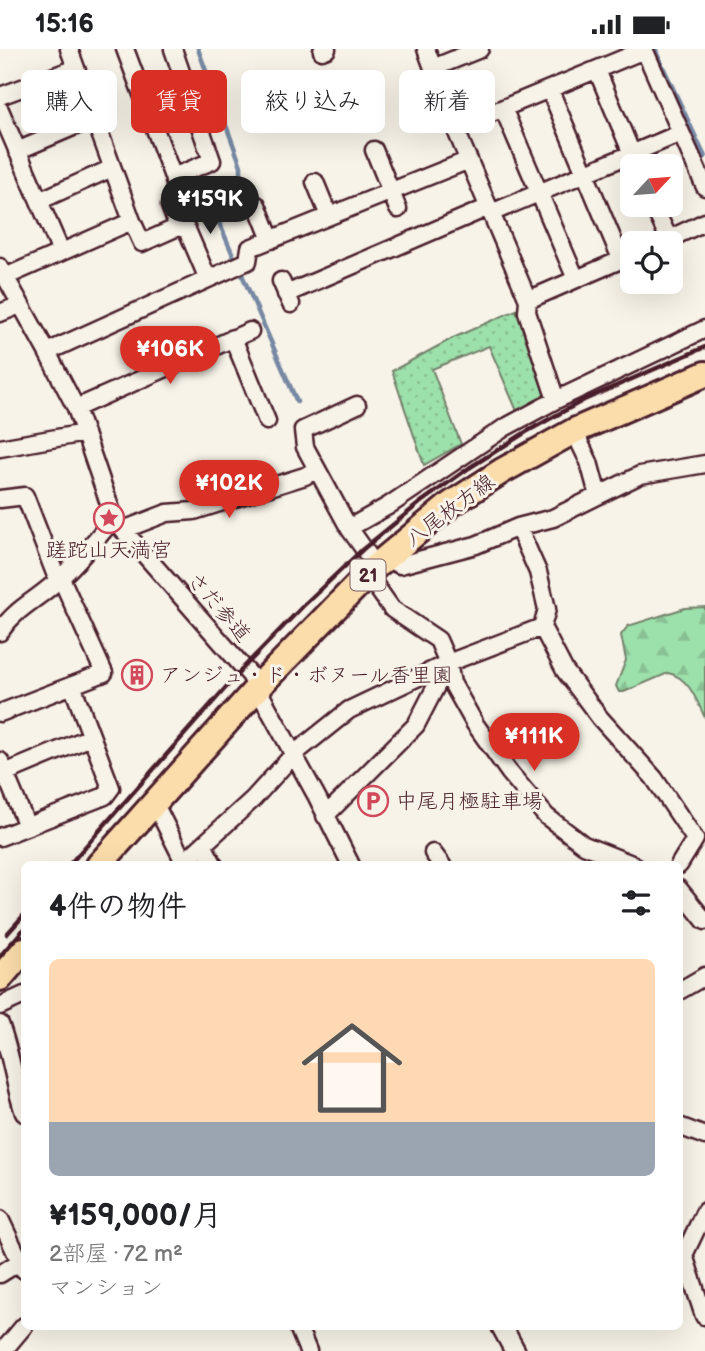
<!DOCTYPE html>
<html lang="ja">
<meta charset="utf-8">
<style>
:root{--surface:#fff;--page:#f2f2f2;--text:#202124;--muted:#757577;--accent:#d93025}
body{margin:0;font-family:"Balsamiq Sans","Klee One",sans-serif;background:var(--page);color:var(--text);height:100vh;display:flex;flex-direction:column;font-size:26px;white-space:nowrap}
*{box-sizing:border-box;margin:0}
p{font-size:23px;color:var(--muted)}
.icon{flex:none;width:38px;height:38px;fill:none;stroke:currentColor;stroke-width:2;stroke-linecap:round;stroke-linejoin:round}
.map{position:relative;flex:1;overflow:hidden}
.drawer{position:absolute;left:21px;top:812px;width:662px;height:469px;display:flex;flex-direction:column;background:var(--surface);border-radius:10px;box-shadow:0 7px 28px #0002}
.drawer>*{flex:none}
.top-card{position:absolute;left:21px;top:21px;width:663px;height:63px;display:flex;gap:14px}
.needle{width:46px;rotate:64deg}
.buttons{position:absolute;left:620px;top:105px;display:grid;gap:14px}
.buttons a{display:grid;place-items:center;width:63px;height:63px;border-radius:10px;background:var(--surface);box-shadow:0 7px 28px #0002;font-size:35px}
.price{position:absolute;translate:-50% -60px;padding:0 16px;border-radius:24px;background:var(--accent);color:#fff;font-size:23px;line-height:46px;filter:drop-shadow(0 2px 4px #0008)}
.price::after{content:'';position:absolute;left:50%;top:42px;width:21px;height:16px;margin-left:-10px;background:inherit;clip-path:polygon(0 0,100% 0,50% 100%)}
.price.current{background:#222;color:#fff}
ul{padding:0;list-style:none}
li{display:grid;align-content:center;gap:14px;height:371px;padding:0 28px}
li span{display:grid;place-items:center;height:217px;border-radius:10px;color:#555}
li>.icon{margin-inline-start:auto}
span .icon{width:126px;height:126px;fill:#fffc;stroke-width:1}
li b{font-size:30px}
h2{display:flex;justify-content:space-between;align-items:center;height:84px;padding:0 28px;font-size:30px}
.pill{padding:0 24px;border-radius:10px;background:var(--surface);box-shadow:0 7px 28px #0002;font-size:24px;line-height:63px}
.pill.current{background:var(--accent);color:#fff}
.status{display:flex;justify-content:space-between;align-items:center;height:49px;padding:0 35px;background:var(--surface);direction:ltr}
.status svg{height:19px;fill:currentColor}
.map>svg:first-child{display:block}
.forest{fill:url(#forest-firs);stroke:#73806b;stroke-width:2}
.park{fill:url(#park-dots);stroke:#73806b;stroke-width:2}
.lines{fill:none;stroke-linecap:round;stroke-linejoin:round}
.stream{stroke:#7688a3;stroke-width:4.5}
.minor-casing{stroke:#4a1f2b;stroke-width:21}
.tertiary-casing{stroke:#4a1f2b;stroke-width:24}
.primary-casing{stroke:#4a1f2b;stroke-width:30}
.minor{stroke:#f7f3e8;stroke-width:16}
.tertiary{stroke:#f7f3e8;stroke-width:19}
.primary{stroke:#fbddab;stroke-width:24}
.rail{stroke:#4a1f2b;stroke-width:4.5}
.labels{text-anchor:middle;stroke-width:6;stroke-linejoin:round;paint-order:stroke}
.shield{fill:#f7f3e8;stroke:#7e5f64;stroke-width:2}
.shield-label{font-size:19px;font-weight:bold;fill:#4a1f2b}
.street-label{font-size:21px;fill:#4a1f2b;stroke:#f7f3e8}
.poi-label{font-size:21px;fill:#4a1f2b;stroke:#f7f3e8;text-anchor:start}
</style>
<div class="status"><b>15:16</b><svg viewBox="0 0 49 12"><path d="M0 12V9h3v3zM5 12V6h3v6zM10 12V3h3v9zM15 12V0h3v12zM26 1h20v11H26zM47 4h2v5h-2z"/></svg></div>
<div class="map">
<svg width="705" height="1302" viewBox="0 0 705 1302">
<defs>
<pattern id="forest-firs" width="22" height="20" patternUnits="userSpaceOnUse" patternTransform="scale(1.75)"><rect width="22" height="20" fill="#9ce0ab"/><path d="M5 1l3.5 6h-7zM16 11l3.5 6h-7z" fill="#88c093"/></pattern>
<pattern id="park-dots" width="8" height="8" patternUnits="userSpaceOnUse" patternTransform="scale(1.75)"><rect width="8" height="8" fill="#9ce0ab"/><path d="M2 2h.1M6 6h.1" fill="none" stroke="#88c093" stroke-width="1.8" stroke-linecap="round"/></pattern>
</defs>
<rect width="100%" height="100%" fill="#f7f3e8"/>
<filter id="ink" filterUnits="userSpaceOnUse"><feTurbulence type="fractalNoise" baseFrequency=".0143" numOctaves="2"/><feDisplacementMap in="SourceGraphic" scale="14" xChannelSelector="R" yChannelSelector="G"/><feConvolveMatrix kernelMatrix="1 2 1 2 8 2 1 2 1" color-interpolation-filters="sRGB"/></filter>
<g filter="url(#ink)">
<path class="forest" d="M705 558V669C697 652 689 628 668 624L624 643H619L616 637 626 611 621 586 628 577 685 559Z"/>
<path class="park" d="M516 261 545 347 517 362 489 297 432 320 461 395 424 416 392 322 453 289Z"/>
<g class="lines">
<path class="stream" d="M198 0 241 117V131L214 144 209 150 236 213
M656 0 657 5 705 108
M240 221 297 353"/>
<g class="minor-casing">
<path id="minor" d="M69 0 132 172 142 194 178 178 170 157 176 141 173 128 212 112 173 0
M125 0 152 72
M426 0 455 79 528 251 527 263 556 351
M644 0 705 138
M322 2 327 0
M433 19 480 0
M597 21 637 117
M550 41 621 210
M0 47 76 19
M503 59 576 230
M0 61 61 203
M455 79 644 1
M374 101 398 160
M17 102 94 69
M173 128 152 72 194 59
M315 133 329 167
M39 152 112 119
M257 156 271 191
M653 156 669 190
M491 164 681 84
M178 178 187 181 208 230
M660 194 705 173
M0 218 47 303 76 359 114 469 123 481 250 626 317 748 351 816
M5 228 132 172
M281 232 291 255
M286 245 489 158
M528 251 632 206
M0 264 20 256
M233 289 267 372
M47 303 248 212 250 199 469 111
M357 356 303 381 305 398 349 479 376 517
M76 359 250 282
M574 382 589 413 598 446
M0 399 85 384
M0 450 25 447 58 532
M518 478 538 523 547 560 542 578 565 622 600 669 654 729 695 790 679 816
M349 479 388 457 504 379 556 351 705 280
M123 481 167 464 194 462 305 427 317 420
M386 510 400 516 476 496 518 478 553 469 640 426 705 415
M368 526 392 560 438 591 448 614 452 634 475 675 509 723 546 767 584 796 634 816
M0 583C15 559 39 550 58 531 78 514 97 489 114 469
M0 664 104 624 61 529
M0 712 27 777
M0 726 91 688
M154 753 184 813
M325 767 416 676 448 614
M0 788 105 747 111 739 72 636
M203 796 214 816
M433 804 442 816
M181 816 253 750 294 705 349 661 448 614 542 578
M679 840 705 872
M679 942 705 927
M0 957 24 946
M0 975C11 1004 14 1035 24 1064
M679 1077 705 1087
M0 1170 24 1221
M0 1225 24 1210
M704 1267 684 1206 705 1162
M298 1278 308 1302
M3 1302 24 1277"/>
</g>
<g class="tertiary-casing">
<path id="tertiary" d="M502 1278 515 1302"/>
</g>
<g class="primary-casing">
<path id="primary" d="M99 816 258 638 376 517 451 455 502 422 574 382 705 325
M0 929 24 901"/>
</g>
<use href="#minor" class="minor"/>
<use href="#tertiary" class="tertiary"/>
<use href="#primary" class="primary"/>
<path class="rail" d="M69 816 244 618 305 555 363 500 421 453 469 419 526 383 584 351 705 298
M7 885 24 866
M0 907 24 880"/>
</g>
</g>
<defs>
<g id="sight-ring" transform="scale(1.575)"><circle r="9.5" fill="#f7f3e8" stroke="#d1495b" stroke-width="1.5"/><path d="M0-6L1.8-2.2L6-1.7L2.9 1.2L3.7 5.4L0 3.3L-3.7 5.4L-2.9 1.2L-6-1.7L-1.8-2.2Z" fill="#d1495b"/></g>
<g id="building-ring" transform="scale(1.575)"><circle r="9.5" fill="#f7f3e8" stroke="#d1495b" stroke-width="1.5"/><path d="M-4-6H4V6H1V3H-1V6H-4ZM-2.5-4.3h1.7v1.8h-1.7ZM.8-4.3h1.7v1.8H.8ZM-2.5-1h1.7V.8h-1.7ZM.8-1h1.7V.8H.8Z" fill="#d1495b"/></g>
<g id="parking-ring" transform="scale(1.575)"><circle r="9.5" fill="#f7f3e8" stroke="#d1495b" stroke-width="1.5"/><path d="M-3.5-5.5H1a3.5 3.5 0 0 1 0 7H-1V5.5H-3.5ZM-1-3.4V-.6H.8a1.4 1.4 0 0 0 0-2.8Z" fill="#d1495b"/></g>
</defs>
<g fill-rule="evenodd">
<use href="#sight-ring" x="109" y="469"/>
<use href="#building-ring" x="137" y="626"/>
<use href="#parking-ring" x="373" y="752"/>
</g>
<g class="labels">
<rect class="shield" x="350.5" y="510.5" width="35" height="31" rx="5"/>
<g class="shield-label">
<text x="368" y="533">21</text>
</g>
<g class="street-label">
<text transform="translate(450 461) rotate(-37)" y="7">八尾枚方線</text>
<text transform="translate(219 558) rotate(49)" y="7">さだ参道</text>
</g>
<g class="poi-label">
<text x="109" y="508" text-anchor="middle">蹉跎山天満宮</text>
<text x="160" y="633">アンジュ・ド・ボヌール香里園</text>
<text x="396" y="759">中尾月極駐車場</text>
</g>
</g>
</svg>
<div class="buttons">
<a><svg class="needle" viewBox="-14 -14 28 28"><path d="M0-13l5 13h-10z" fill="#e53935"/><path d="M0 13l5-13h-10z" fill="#757577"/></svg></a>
<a><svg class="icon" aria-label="locate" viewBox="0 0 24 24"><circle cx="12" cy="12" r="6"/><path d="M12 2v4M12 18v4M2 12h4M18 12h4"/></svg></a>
</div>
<b class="price current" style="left:210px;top:187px">¥159K</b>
<b class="price" style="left:170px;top:337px">¥106K</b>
<b class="price" style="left:229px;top:471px">¥102K</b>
<b class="price" style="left:534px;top:724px">¥111K</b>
<div class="top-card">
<a class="pill">購入</a>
<a class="pill current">賃貸</a>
<a class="pill">絞り込み</a>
<a class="pill">新着</a>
</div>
<section class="drawer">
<h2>4件の物件<svg class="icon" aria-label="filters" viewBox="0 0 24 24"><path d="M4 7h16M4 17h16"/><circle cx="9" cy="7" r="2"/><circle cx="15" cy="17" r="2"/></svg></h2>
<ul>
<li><span style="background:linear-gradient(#ffd9b3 75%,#9aa5b1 0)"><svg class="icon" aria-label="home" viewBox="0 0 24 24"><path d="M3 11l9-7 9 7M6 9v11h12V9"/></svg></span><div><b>¥159,000/月</b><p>2部屋 · 72 m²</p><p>マンション</p></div></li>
</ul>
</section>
</div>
